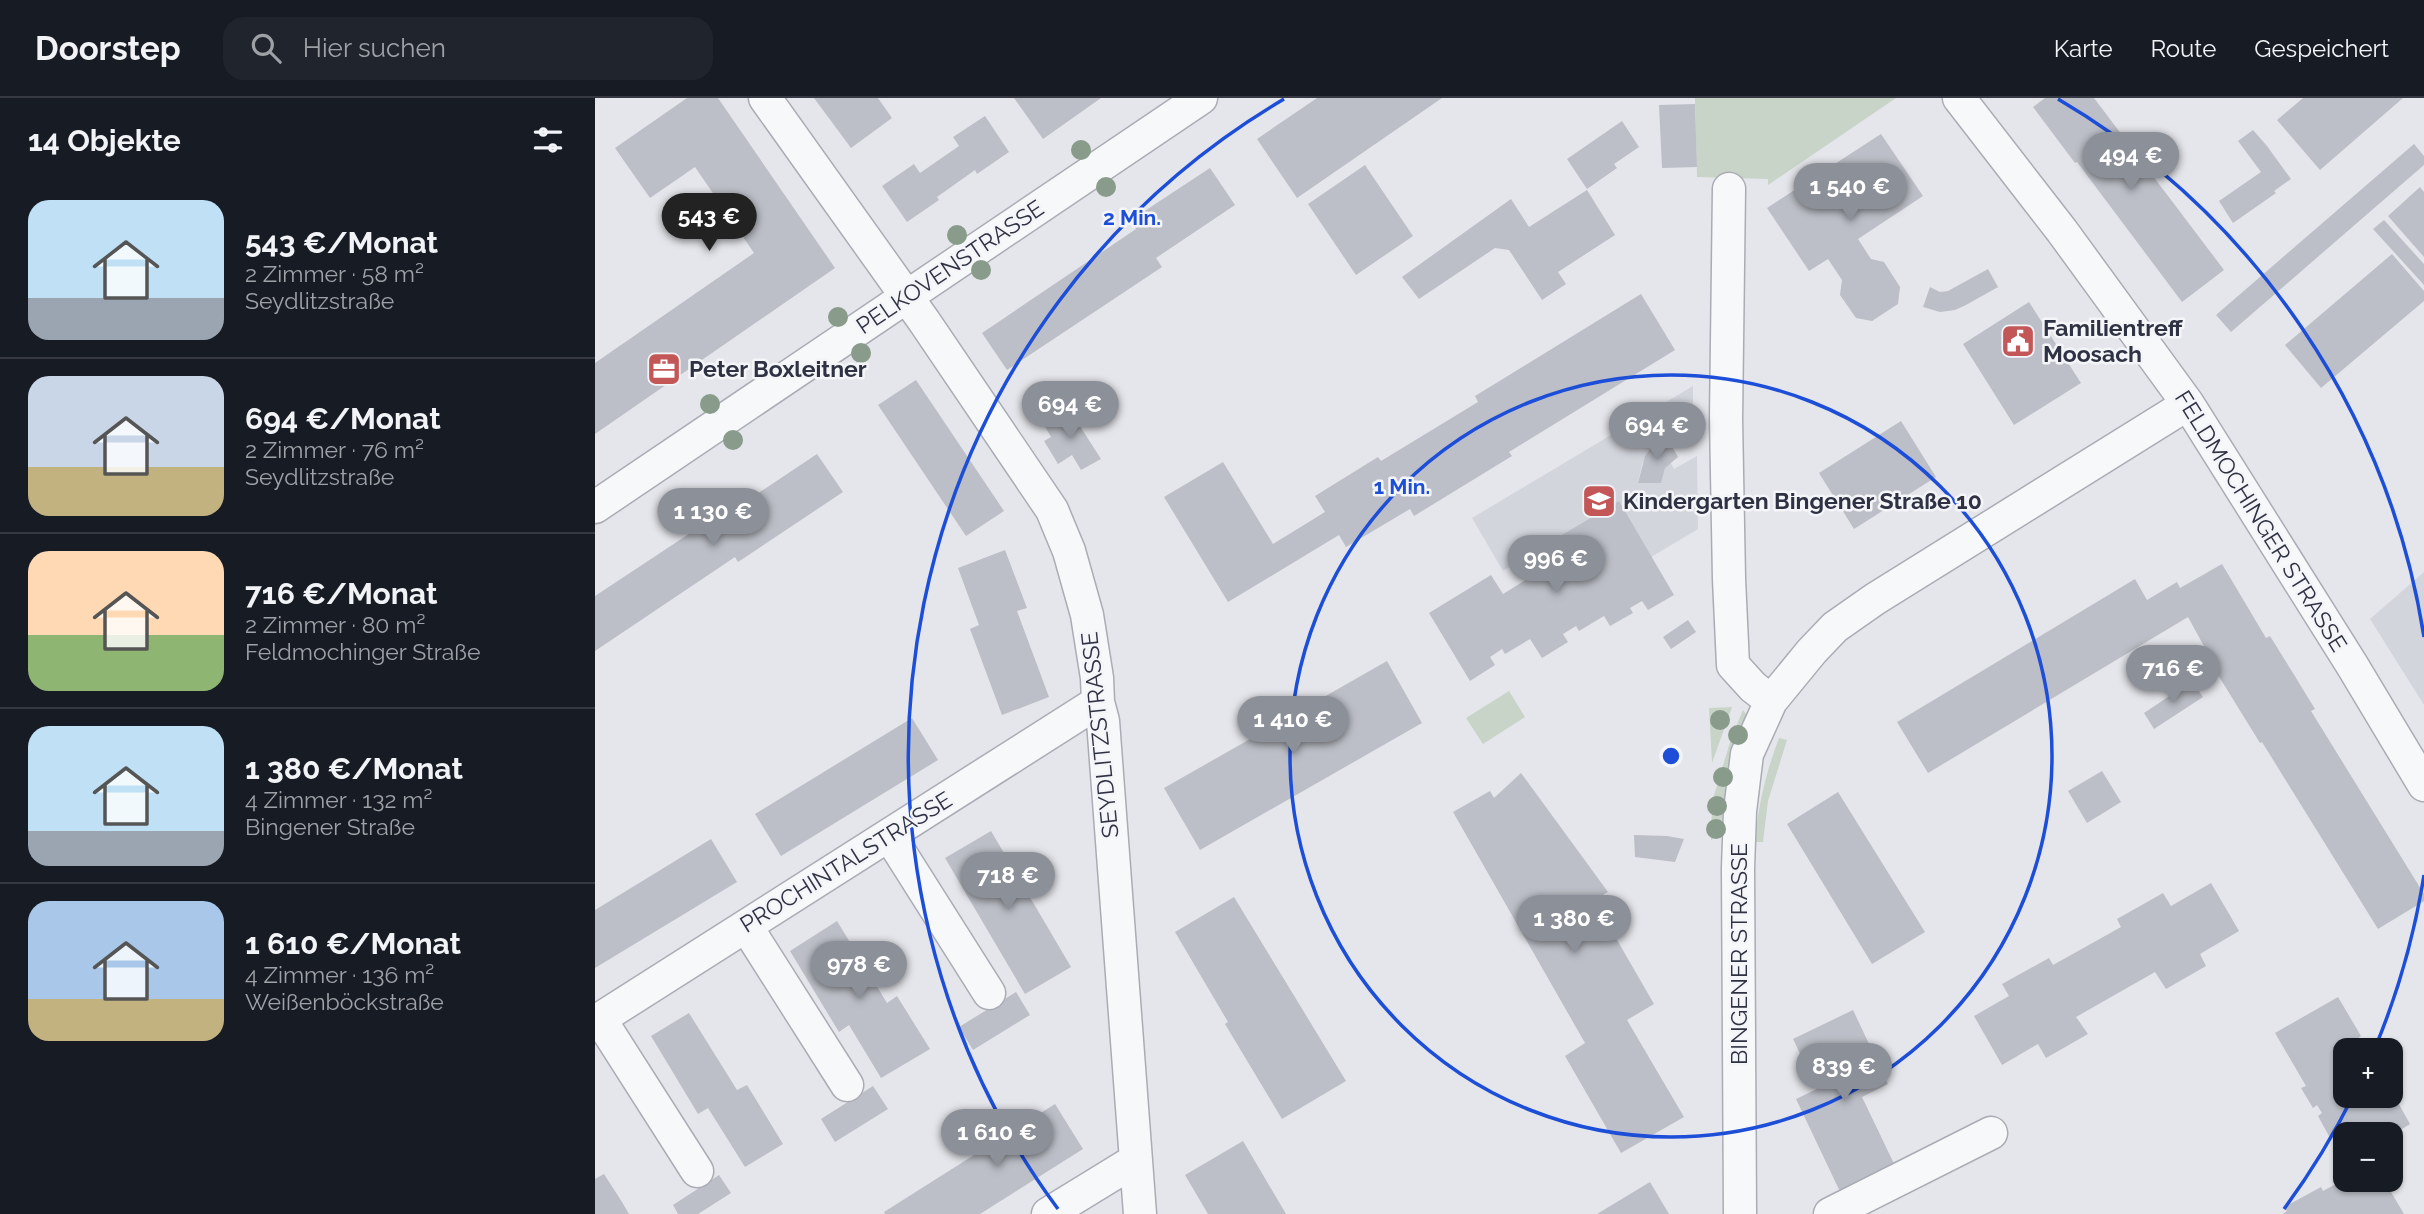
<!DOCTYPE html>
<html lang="de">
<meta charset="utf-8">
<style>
:root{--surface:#171b24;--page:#20242c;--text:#f1f3f6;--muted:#9ea1a6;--line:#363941;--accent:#8c9099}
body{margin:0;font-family:Raleway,sans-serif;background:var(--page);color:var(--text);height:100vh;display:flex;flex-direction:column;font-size:26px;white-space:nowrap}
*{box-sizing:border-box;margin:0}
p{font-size:23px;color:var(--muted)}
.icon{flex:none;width:38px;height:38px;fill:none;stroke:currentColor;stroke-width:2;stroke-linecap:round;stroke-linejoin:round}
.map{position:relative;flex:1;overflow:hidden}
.sheet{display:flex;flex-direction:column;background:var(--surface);width:595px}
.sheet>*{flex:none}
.fabs{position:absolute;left:1738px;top:940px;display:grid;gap:14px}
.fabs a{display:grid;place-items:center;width:70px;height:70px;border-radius:14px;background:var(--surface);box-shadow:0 2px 5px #0004;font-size:35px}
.price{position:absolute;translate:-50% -60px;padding:0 16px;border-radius:24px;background:var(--accent);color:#fff;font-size:23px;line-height:46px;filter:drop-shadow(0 2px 4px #0008)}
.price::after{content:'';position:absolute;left:50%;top:42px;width:21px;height:16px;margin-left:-10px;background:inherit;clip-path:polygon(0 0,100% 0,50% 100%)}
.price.on{background:#222;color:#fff}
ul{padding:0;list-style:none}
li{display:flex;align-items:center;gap:21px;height:175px;padding:0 28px}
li+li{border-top:2px solid var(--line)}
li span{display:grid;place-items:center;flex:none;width:196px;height:140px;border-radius:21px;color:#555}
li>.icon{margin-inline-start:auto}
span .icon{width:84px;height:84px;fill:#fffc;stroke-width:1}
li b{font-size:30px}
h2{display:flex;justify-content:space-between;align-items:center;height:84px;padding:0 28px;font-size:30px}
header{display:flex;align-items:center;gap:42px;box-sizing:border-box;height:98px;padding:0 35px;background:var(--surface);border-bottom:2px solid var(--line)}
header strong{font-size:33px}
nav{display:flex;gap:38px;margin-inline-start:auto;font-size:24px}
.search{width:490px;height:63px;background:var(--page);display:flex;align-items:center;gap:18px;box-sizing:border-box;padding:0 24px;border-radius:21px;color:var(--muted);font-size:26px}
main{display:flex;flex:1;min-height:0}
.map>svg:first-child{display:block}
.built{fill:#d3d5dd}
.green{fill:#c8d4c7}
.building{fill:#bcbfc7}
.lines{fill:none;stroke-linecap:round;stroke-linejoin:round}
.minor-casing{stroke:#aaacb5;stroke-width:35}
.minor{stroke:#f7f8fa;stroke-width:32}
.tree{fill:#899b8b}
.ring{fill:none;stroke:#1d4ed8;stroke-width:3.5}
.labels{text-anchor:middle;stroke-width:5;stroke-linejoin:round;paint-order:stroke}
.street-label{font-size:23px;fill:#2e3242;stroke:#f4f5f8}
.poi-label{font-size:23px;font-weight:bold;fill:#2e3242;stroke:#f4f5f8;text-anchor:start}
.centre{fill:#1d4ed8;stroke:#f4f5f8;stroke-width:3.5}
.ring-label{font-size:21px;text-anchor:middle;font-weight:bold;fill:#1d4ed8;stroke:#f4f5f8;stroke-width:5;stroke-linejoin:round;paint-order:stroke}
</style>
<header>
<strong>Doorstep</strong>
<div class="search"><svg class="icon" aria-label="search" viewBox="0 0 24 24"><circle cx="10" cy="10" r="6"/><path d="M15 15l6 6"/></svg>Hier suchen</div>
<nav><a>Karte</a><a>Route</a><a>Gespeichert</a></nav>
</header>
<main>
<section class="sheet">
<h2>14 Objekte<svg class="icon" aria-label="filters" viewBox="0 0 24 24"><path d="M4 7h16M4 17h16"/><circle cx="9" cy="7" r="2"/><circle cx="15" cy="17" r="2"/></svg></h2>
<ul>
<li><span style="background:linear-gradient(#bfe0f5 70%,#9aa5b1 0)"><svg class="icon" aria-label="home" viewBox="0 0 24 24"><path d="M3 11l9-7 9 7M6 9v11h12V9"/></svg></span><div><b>543 €/Monat</b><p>2 Zimmer · 58 m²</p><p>Seydlitzstraße</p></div></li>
<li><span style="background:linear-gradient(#c9d6e8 65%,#c2b280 0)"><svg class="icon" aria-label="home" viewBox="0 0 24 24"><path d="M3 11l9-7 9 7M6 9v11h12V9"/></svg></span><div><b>694 €/Monat</b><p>2 Zimmer · 76 m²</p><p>Seydlitzstraße</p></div></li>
<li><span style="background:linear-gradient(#ffd9b3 60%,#8fb573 0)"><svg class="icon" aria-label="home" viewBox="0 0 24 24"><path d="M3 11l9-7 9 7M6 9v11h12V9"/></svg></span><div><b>716 €/Monat</b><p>2 Zimmer · 80 m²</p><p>Feldmochinger Straße</p></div></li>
<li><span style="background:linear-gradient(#bfe0f5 75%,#9aa5b1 0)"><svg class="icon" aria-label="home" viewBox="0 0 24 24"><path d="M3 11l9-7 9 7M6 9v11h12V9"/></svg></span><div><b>1 380 €/Monat</b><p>4 Zimmer · 132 m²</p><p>Bingener Straße</p></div></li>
<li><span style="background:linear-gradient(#a9c7e8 70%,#c2b280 0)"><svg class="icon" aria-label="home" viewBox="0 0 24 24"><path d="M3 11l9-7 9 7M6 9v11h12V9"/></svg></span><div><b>1 610 €/Monat</b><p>4 Zimmer · 136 m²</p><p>Weißenböckstraße</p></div></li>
</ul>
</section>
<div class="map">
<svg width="1829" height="1116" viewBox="0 0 1829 1116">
<rect width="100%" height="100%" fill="#e5e6eb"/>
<path class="built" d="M1098 288V322L1056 350 1047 366 1043 384 1065 385 1070 370 1075 364 1079 371 1102 358 1103 431 996 495 963 440 908 473 877 420Z
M1829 474V607L1775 521Z"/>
<path class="green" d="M1100 0H1301L1173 87V81L1102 79Z
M914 593 930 619 888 646 871 620Z
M1137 609 1117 665 1114 610Z
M1148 612 1154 620C1140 660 1129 693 1125 736L1116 742 1117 704 1136 641Z
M1184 640 1192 642 1173 703 1168 744H1160C1163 708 1171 674 1184 640Z"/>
<path class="building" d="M92 0H123L240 170 0 336V265L159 155 100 69 55 100 20 50Z
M219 0H283L297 20 256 50Z
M419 0H506L448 41Z
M722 0H847L702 100 662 41Z
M1450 0H1499L1629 172 1587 204 1482 64 1480 65 1438 9Z
M1708 0H1808L1725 72 1682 22Z
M1100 6 1102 69 1067 70 1064 7Z
M390 18 414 54 382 76 380 72 342 99 344 102 312 124 287 88 319 66 325 75 364 48 358 39Z
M1027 23 1044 49 1019 66 1022 70 992 91 972 61Z
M1658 32 1672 48 1696 81 1679 93 1681 95 1638 125 1624 103 1666 74 1643 43Z
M1286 36 1328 98 1263 141 1276 161 1289 164 1305 189 1303 206 1277 223 1261 220 1245 197 1247 182 1233 161 1214 173 1172 110Z
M1819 46 1829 58V67L1636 234 1621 217Z
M770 67 818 138 761 177 713 106Z
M615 70 640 107 561 160 567 169 412 272 387 235 541 131 536 122Z
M1825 89 1829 94V159L1793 118Z
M992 92 1020 137 963 174 971 186 947 202 914 152 900 150 824 201 807 179 916 101 934 129Z
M1789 122 1829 166V187L1778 131Z
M1797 156 1829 193V203L1726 290 1690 247Z
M1393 171 1403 189 1371 207 1360 212 1345 214 1328 209 1335 189 1345 194 1353 193Z
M1046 196 1080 252 914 354 917 358 819 418 815 411 751 449 744 437 633 504 569 399 628 364 678 446 730 414 720 398 783 359 786 363 883 304 880 298Z
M1434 204 1486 285 1419 327 1368 246Z
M321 282 409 413 371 438 283 307Z
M474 311 506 361 486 372 477 357 463 366 449 343 456 339 449 327Z
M1306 323 1341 379 1259 431 1224 375Z
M1071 338 1083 359 1070 370 1066 385H1043L1050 358 1056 350Z
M222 356 248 394 143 464 140 459 0 553V498L115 422 117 426Z
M1024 403 1079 497 1053 512 1047 503 1035 510 1038 515 1015 528 1009 518 984 533 981 528 968 536 973 544 947 560 935 541 910 556 907 551 895 559 900 567 875 583 834 515 896 477 908 496 972 456 962 440Z
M410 452 432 510 422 513 454 599 407 617 375 531 384 527 363 470Z
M1627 466 1671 540 1675 538 1701 580 1720 611 1716 613 1829 796V803L1783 831 1667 644 1665 645 1623 577 1620 572 1621 570 1593 519 1333 675 1302 624 1540 481 1552 502 1582 484 1585 490Z
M1093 522 1101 534 1076 551 1068 539Z
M792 563 827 625 605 752 569 690Z
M1597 583 1608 599 1559 631 1549 615Z
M317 620 343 662 186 758 160 716Z
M1507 673 1526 704 1492 725 1473 693Z
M926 675 1013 794 999 802 1059 906 1032 922 1089 1019 1026 1055 970 958 990 945 858 714 895 693 899 700Z
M1243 694 1330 834 1277 866 1192 726Z
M396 733 476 869 430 896 350 760Z
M1039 737 1072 738 1089 741 1080 764 1040 759Z
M116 741 142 784 0 870V812Z
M1616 785 1644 833 1605 856 1611 868 1571 891 1560 874 1481 919 1493 936 1451 960 1443 946 1407 967 1379 918 1414 898 1407 886 1454 860 1458 867 1526 829 1522 821 1568 795 1576 808Z
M639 799 751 983 687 1021 630 926 633 924 580 834Z
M242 823 292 905 302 898 335 951 286 980 254 927 244 934 195 853Z
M421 894 435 917 378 952 364 929Z
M1743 899 1766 938 1759 943 1764 952H1750V998H1796V992L1815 1026 1796 1038V1036H1750V1055L1739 1036 1734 1038 1723 1018 1727 1015 1722 1007 1718 1010 1706 990 1711 988 1680 935Z
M1258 912 1293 986 1267 999 1303 1074 1248 1100 1201 1001 1222 991 1198 941Z
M94 915 142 992 152 987 188 1046 150 1069 113 1010 103 1016 56 938Z
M278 988 293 1011 240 1044 226 1021Z
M460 1006 488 1051 385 1116H290L289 1114Z
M648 1043 691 1116H613L590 1077Z
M9 1076 27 1104 34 1116H0V1081Z
M124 1077 136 1095 103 1116H83L78 1107Z
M1750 1081 1789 1082 1809 1116H1688L1692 1113 1689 1109 1726 1089 1728 1093Z
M1055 1084 1074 1116H1002Z"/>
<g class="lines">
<g class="minor-casing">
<path id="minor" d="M170 0 329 223 457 412 474 453 492 517 502 580 503 604 508 623 545 1116
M1364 0 1467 133 1593 306 1757 567 1829 687
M1134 91 1131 321 1134 481 1138 567 1158 589 1176 603
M0 409 606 0
M294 737 394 895
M151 828 252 987
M5 921 102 1073
M0 924 503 604
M453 1116 541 1062
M1145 1116 1143 770 1145 713 1152 656 1176 603 1217 553 1240 529 1280 501 1593 306
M1235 1116 1396 1035"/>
</g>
<use href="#minor" class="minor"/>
</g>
<g class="tree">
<circle cx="486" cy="52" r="10"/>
<circle cx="511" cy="89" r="10"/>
<circle cx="362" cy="137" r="10"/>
<circle cx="386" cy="172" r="10"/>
<circle cx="243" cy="219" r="10"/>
<circle cx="266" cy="255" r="10"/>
<circle cx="115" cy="306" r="10"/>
<circle cx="138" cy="342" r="10"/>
<circle cx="1125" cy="622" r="10"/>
<circle cx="1143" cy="637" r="10"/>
<circle cx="1128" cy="679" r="10"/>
<circle cx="1122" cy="708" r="10"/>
<circle cx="1121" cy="731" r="10"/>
</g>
<g class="ring">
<circle cx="1076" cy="658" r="381"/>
<path d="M1829 777A762 762 0 0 1 1780 950M1758 998A762 762 0 0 1 1689 1111M463 1111A762 762 0 0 1 689 1M1463 1A762 762 0 0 1 1829 539"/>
</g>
<defs>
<g id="civic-square" transform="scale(1.75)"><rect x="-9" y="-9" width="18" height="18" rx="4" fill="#c35758" stroke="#f4f5f8"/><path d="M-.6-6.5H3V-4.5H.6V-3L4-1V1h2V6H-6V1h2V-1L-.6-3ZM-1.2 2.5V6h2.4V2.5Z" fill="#fff"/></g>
<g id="office-square" transform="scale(1.75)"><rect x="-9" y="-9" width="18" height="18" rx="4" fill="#c35758" stroke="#f4f5f8"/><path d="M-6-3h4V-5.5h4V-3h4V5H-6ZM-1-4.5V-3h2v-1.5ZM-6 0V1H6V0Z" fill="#fff"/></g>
<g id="school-square" transform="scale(1.75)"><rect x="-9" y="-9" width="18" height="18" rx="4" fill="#c35758" stroke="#f4f5f8"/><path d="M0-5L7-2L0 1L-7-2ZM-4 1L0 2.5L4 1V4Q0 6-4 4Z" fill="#fff"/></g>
</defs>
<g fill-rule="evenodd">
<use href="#civic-square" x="1423" y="243"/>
<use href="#office-square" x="69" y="271"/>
<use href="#school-square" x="1004" y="403"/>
</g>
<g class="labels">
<g class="street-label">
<text transform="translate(355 169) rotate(-34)" y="8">PELKOVENSTRASSE</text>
<text transform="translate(1666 423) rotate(58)" y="8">FELDMOCHINGER STRASSE</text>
<text transform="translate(505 637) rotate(-96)" y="8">SEYDLITZSTRASSE</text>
<text transform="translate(251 764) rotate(-32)" y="8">PROCHINTALSTRASSE</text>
<text transform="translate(1144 856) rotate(-90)" y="8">BINGENER STRASSE</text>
</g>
<g class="poi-label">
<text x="1448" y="238">Familientreff<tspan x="1448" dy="26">Moosach</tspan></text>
<text x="94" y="279">Peter Boxleitner</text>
<text x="1028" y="411">Kindergarten Bingener Straße 10</text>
</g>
</g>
<circle cx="1076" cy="658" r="10" class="centre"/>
<g class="ring-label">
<text x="537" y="127">2 Min.</text>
<text x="807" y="396">1 Min.</text>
</g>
</svg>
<div class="fabs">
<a>+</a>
<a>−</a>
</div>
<b class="price" style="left:1536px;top:94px">494 €</b>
<b class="price" style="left:1255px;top:125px">1 540 €</b>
<b class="price on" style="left:114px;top:155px">543 €</b>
<b class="price" style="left:475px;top:343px">694 €</b>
<b class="price" style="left:1062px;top:364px">694 €</b>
<b class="price" style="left:118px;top:450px">1 130 €</b>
<b class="price" style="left:961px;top:497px">996 €</b>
<b class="price" style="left:1578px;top:607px">716 €</b>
<b class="price" style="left:698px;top:658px">1 410 €</b>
<b class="price" style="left:413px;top:814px">718 €</b>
<b class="price" style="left:979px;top:857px">1 380 €</b>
<b class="price" style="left:264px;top:903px">978 €</b>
<b class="price" style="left:1249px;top:1005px">839 €</b>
<b class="price" style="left:402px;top:1071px">1 610 €</b>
</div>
</main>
